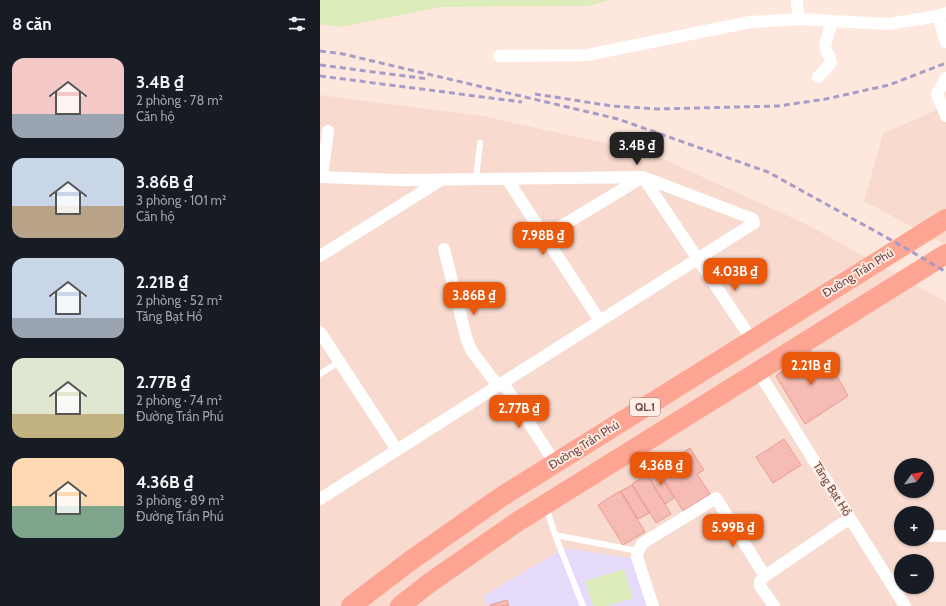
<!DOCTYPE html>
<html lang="vi">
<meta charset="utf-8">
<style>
:root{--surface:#171b24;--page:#20242c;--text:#f1f3f6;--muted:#9ea1a6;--accent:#ea580c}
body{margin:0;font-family:Cabin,sans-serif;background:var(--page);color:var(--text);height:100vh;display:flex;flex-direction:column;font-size:15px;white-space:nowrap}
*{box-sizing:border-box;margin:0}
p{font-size:13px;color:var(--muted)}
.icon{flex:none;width:22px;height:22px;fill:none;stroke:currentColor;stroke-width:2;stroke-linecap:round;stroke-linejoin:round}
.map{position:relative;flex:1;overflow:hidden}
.panel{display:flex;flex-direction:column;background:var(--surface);width:320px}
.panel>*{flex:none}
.needle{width:26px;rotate:57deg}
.buttons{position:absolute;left:574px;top:458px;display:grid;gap:8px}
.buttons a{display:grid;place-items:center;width:40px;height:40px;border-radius:50%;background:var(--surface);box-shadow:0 1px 3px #0004;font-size:20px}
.price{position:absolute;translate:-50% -34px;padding:0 9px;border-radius:8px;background:var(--accent);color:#fff;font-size:13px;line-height:26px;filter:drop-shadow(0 1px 2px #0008)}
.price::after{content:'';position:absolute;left:50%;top:24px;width:12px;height:9px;margin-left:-6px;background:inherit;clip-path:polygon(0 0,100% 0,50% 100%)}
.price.on{background:#222;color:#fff}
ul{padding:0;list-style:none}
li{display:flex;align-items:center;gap:12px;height:100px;padding:0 12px}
li span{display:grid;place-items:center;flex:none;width:112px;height:80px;border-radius:12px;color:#555}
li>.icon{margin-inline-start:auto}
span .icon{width:48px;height:48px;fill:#fffc;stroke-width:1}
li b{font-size:17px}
h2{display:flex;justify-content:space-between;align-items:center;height:48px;padding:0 12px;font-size:17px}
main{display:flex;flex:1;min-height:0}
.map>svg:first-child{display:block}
.residential{fill:#f8dace;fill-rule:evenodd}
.education{fill:#e6dafa}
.green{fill:#ddecbb}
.building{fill:#f6bbb2;stroke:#ea9b92}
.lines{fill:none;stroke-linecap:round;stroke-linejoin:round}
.service{stroke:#fff;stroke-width:6}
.minor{stroke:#fff;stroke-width:12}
.trunk{stroke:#fea492;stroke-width:20}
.rail{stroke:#a79cc7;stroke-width:3;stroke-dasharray:6 4;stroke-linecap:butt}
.labels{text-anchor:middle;stroke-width:3.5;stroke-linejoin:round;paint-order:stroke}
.shield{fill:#ffeee5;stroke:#9e7a74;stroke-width:1}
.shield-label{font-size:11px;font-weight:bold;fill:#754844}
.street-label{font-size:12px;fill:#754844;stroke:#ffeee5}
</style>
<main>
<section class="panel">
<h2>8 căn<svg class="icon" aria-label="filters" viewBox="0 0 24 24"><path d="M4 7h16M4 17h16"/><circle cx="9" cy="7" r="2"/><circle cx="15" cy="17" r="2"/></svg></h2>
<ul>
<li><span style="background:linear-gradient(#f6c9c9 70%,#9aa5b1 0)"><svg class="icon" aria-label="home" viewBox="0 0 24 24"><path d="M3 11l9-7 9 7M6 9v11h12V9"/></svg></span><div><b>3.4B ₫</b><p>2 phòng · 78 m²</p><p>Căn hộ</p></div></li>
<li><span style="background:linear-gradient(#c9d6e8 60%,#b9a48a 0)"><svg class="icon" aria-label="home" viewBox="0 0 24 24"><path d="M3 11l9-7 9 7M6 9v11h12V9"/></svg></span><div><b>3.86B ₫</b><p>3 phòng · 101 m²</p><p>Căn hộ</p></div></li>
<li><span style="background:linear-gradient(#c9d6e8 75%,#9aa5b1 0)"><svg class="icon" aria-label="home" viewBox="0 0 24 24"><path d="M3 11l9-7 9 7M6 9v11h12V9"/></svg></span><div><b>2.21B ₫</b><p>2 phòng · 52 m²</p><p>Tăng Bạt Hổ</p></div></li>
<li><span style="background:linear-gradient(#dfe7d0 70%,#c2b280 0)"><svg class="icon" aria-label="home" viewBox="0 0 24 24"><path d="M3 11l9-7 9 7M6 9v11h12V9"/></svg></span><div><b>2.77B ₫</b><p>2 phòng · 74 m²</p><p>Đường Trần Phú</p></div></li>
<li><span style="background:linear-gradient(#ffd9b3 60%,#7fa58c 0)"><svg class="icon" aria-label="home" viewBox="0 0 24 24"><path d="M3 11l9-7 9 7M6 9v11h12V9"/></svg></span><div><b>4.36B ₫</b><p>3 phòng · 89 m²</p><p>Đường Trần Phú</p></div></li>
</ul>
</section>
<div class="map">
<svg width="626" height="606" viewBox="0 0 626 606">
<rect width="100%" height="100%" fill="#fee8dd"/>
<path class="residential" d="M0 95 162 116 330 153 490 226 626 302V606H0ZM581 465H607V491H581ZM581 513H607V539H581ZM581 561H607V587H581Z
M626 106V245L544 201 563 133Z"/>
<path class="education" d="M245 548 317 559 332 606H167L163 596Z"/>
<path class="green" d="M0 0H290L269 6 121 7 20 27 0 24Z
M304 569 313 598 287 606H273L265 581Z"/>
<path class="building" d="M487 349 511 365 528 396 485 424 456 376Z
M464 439 481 465 453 483 436 457Z
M370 448 384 470 377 474 390 494 363 511 337 468Z
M336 469 354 498 345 504 327 474Z
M327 475 351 514 336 523 312 484Z
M312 485 329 513 318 519 301 491Z
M300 491 325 532 303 545 278 505Z
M187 600 189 606H170V605Z"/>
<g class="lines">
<path class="service" d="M156 179 160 143
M0 374 19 362
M226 506 235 535 263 606
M235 535 318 551"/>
<path class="minor" d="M477 0V6L480 19
M618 16 626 42
M179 56 267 55 430 22 482 19 512 21
M498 77 511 63C512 57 505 52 505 45L512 21 568 24 618 16 626 13
M626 78 617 94 626 116
M0 177 79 180 323 177 433 219 434 223 0 499
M2 177 8 131
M187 179 280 321
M225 236 323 177 432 340
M124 249 146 337 151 350 178 386
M0 256 121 180
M0 332 77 450
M438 371 585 606
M183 383 235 463
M607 535 609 536H626
M445 576 440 581V586L454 606
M333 606 317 557 318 551 323 543 396 498 445 576 530 518"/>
<path class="trunk" d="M31 606 90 561 181 497 626 219
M80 606 108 584 197 522 626 254"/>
<path class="rail" d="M0 51 23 54 298 119 448 172 582 246 626 272
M0 65 108 79
M0 76 202 102
M215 94 292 106 338 109 458 106 506 99 569 85 626 63"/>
</g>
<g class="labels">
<rect class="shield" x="310" y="398" width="30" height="18" rx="3"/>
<g class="shield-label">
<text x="325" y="411">QL.1</text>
</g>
<g class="street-label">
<text transform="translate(538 273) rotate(-32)" y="4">Đường Trần Phú</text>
<text transform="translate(264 445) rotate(-32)" y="4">Đường Trần Phú</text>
<text transform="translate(512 489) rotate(58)" y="4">Tăng Bạt Hổ</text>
</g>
</g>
</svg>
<div class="buttons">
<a><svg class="needle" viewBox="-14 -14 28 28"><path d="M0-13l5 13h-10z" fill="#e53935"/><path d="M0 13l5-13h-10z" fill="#9ea1a6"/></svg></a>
<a>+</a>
<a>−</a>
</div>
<b class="price on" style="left:317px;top:166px">3.4B ₫</b>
<b class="price" style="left:223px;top:256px">7.98B ₫</b>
<b class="price" style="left:415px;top:292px">4.03B ₫</b>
<b class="price" style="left:154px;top:316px">3.86B ₫</b>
<b class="price" style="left:491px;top:386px">2.21B ₫</b>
<b class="price" style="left:199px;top:429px">2.77B ₫</b>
<b class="price" style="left:341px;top:486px">4.36B ₫</b>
<b class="price" style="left:413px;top:548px">5.99B ₫</b>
</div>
</main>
